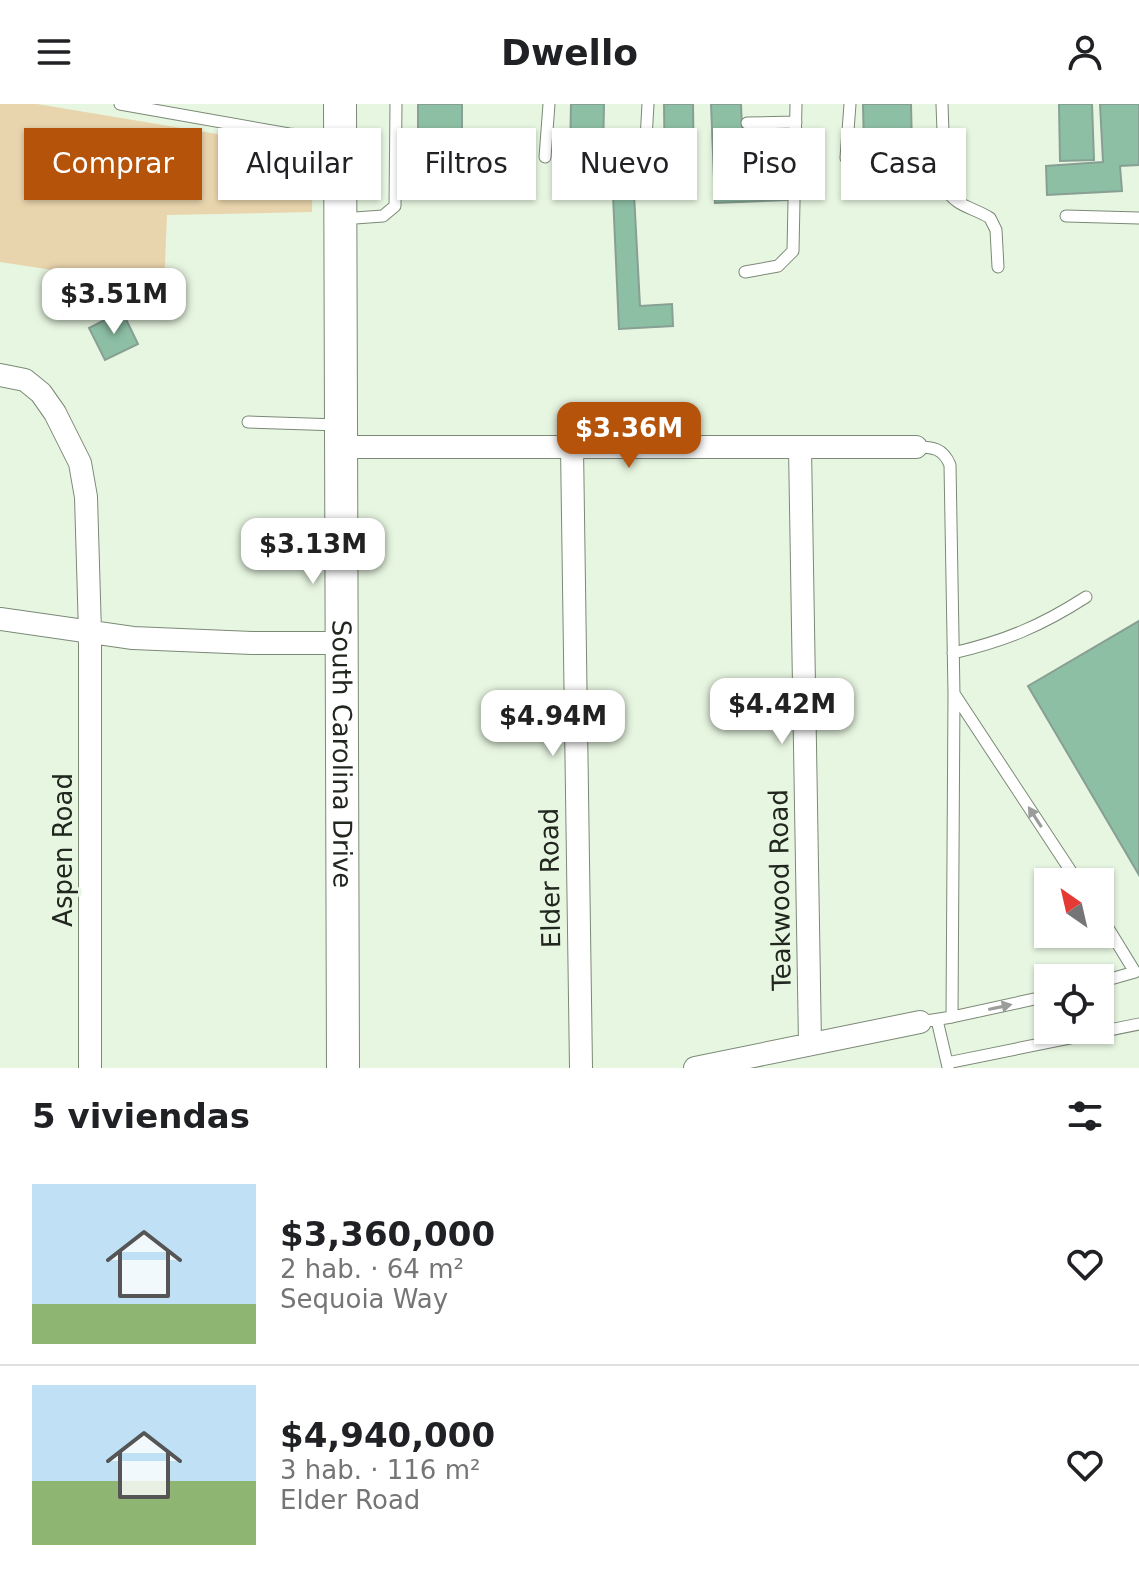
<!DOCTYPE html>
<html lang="es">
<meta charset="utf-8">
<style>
:root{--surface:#fff;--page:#f2f2f2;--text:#202124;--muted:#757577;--line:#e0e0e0;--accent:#b45309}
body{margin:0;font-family:"DejaVu Sans",sans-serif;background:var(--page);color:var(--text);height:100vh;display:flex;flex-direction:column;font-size:30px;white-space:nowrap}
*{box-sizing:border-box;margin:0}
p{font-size:26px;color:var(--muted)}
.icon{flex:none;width:44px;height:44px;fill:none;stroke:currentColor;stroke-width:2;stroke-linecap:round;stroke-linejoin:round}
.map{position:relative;height:964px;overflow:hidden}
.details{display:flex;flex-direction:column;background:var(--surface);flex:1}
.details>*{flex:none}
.banner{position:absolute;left:24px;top:24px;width:1092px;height:72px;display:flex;gap:16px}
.needle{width:52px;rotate:326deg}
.buttons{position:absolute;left:1034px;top:764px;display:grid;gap:16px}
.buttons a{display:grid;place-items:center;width:80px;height:80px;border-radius:0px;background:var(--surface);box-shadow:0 2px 6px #0004;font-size:40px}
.price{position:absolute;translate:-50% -68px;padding:0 18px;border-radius:16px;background:#fff;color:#222;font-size:26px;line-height:52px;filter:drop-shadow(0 2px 4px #0008)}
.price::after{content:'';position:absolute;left:50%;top:48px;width:24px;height:18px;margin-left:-12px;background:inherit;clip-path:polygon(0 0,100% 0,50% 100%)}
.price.current{background:var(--accent);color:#fff}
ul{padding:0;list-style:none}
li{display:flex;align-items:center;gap:24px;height:200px;padding:0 32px}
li+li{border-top:2px solid var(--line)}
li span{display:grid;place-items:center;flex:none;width:224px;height:160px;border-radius:0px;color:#555}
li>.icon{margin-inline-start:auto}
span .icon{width:96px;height:96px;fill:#fffc;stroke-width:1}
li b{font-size:34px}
h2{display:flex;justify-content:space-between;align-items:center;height:96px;padding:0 32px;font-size:34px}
.pill{padding:0 28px;border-radius:0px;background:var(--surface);box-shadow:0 2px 6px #0004;font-size:28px;line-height:72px}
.pill.current{background:var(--accent);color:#fff}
header{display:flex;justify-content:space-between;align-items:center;height:104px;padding:0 32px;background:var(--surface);font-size:36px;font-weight:800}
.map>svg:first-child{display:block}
.green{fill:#e9d5ad}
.building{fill:#8dbfa5;stroke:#889f93;stroke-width:2}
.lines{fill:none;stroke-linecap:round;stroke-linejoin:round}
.lane-casing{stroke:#7b8976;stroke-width:13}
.street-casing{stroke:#7b8976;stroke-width:24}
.secondary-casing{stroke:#7b8976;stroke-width:34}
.lane{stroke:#fff;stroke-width:11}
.street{stroke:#fff;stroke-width:22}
.secondary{stroke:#fff;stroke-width:32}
.oneway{fill:#9b9d9a}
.labels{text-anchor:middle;stroke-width:7;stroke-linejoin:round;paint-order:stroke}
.street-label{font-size:26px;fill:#21261f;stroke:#e7f6e1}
</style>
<header><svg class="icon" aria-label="menu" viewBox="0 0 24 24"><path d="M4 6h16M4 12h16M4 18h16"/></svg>Dwello<svg class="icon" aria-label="person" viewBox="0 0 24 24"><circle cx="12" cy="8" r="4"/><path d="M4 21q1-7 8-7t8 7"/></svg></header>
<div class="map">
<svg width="1139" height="964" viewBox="0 0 1139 964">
<rect width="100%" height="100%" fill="#e7f6e1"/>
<path class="green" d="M0 0H37L313 46 312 108 167 111 164 183 0 158Z"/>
<path class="building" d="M418 0H462V83H418Z
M571 0H604L603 49H570Z
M664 0H693L694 76 665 77Z
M711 0H741L743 46 775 45 776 72 787 71 788 96 715 99Z
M863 0H911L913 88 865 90Z
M1059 0H1092L1094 56 1060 57Z
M1100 0H1139V61L1120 62 1122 87 1047 91 1046 62 1103 58Z
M634 90 640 202 672 200 673 222 619 225 613 91Z
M122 207 138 240 105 256 89 224Z
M1139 517V771L1028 582Z"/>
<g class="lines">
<g class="lane-casing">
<path id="lane" d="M120 0 289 30 337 35
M942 0 945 83C955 103 973 103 990 114L996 126 998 163
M747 19 796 18
M545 53 549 0
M645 53 648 0
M846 54 850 0
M1066 112 1139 114
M341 115 383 112 395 102 396 0
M745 168 778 162 793 147 796 0
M248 318 339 321
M916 343C933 343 943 344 950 361L954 590 952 913 920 918
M953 549C1005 537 1041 522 1086 493
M955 591 1078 778
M1100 811 1135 868 1100 878
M952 913 1048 892
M937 916 948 963
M947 959 1139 920"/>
</g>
<g class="street-casing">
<path id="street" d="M0 271 25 276 41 289 55 309 80 359 86 393 90 528V964
M343 343H916
M572 343 581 964
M800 343 810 940
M0 515 133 534 252 539H340
M695 964 920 918"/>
</g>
<g class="secondary-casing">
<g id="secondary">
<path id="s1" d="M340 0 343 964"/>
</g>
</g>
<use href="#lane" class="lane"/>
<use href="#street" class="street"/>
<use href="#secondary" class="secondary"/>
</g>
<defs><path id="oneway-solid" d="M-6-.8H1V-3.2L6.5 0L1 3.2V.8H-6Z" transform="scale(2)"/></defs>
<g class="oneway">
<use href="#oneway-solid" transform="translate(1035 713) rotate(-123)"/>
<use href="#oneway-solid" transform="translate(1000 903) rotate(-12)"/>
</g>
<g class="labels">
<g class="street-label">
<text dy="9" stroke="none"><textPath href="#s1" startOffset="650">South Carolina Drive</textPath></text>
<text transform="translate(63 746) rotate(-90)" y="9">Aspen Road</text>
<text transform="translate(550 774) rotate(-91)" y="9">Elder Road</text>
<text transform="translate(780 786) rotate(-91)" y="9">Teakwood Road</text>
</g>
</g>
</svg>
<div class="buttons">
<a><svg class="needle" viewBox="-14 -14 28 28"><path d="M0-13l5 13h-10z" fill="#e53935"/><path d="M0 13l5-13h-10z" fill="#757577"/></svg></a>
<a><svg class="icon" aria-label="locate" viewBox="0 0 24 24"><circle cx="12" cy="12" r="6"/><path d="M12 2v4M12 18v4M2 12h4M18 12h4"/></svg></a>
</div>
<b class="price" style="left:114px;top:232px">$3.51M</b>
<b class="price current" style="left:629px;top:366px">$3.36M</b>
<b class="price" style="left:313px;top:482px">$3.13M</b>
<b class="price" style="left:782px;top:642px">$4.42M</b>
<b class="price" style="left:553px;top:654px">$4.94M</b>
<div class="banner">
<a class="pill current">Comprar</a>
<a class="pill">Alquilar</a>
<a class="pill">Filtros</a>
<a class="pill">Nuevo</a>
<a class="pill">Piso</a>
<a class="pill">Casa</a>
</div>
</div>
<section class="details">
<h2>5 viviendas<svg class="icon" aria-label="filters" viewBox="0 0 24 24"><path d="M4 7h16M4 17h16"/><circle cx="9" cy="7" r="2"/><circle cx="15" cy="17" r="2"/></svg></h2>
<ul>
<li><span style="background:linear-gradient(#bfe0f5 75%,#8fb573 0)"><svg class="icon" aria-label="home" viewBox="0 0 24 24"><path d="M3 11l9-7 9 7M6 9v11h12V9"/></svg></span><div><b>$3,360,000</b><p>2 hab. · 64 m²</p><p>Sequoia Way</p></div><svg class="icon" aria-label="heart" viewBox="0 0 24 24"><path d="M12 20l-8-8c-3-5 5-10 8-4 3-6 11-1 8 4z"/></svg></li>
<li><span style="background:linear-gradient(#bfe0f5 60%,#8fb573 0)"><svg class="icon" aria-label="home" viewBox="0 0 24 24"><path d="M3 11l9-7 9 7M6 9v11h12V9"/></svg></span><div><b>$4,940,000</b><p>3 hab. · 116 m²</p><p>Elder Road</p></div><svg class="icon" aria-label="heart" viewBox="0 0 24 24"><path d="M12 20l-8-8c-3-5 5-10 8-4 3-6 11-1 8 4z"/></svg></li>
</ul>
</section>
